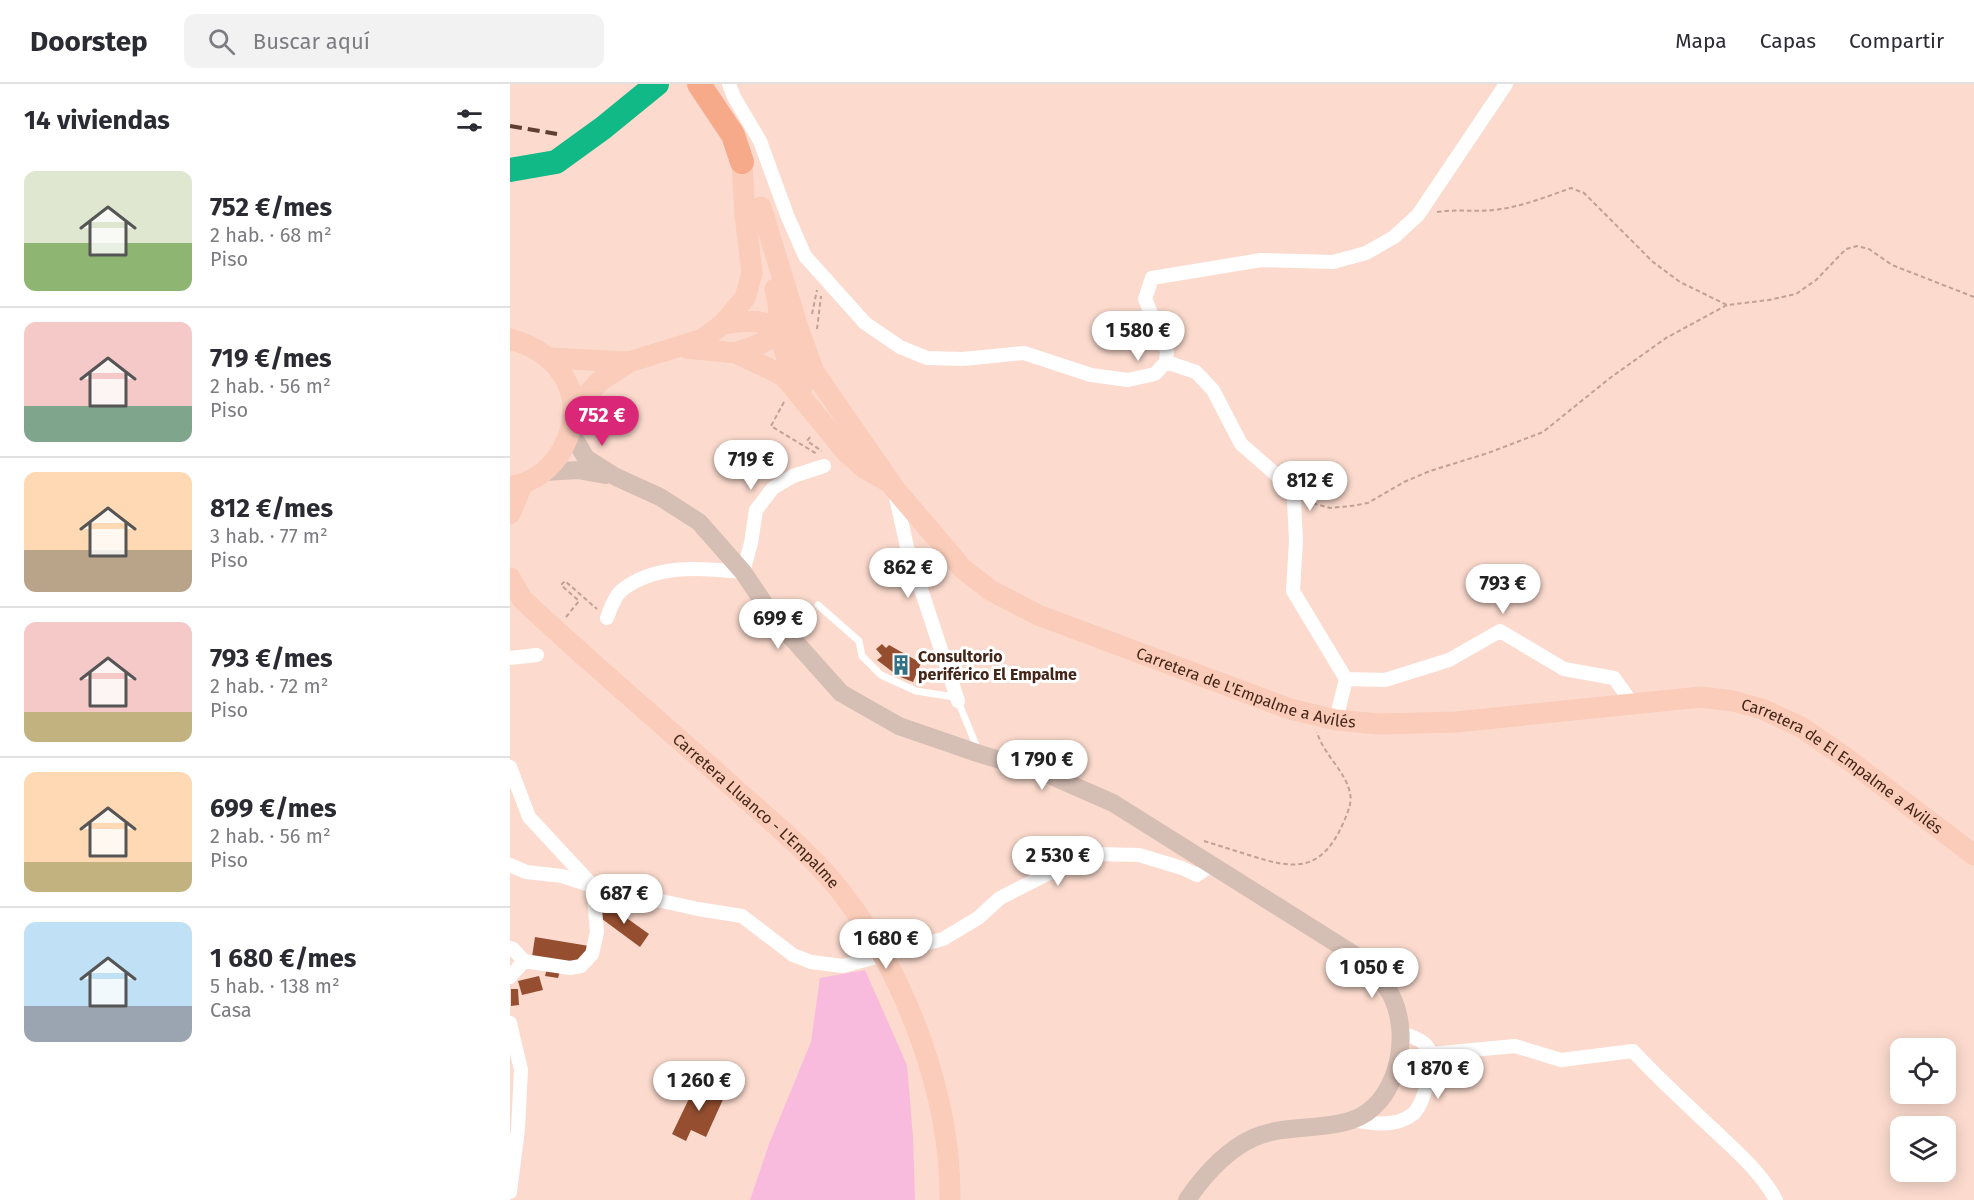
<!DOCTYPE html>
<html lang="es">
<meta charset="utf-8">
<style>
:root{--surface:#fff;--page:#f2f2f3;--text:#2b2b33;--muted:#7c7c81;--line:#e1e1e2;--accent:#db2777}
body{margin:0;font-family:"Fira Sans",sans-serif;background:var(--page);color:var(--text);height:100vh;display:flex;flex-direction:column;font-size:22px;white-space:nowrap}
*{box-sizing:border-box;margin:0}
p{font-size:20px;color:var(--muted)}
.icon{flex:none;width:33px;height:33px;fill:none;stroke:currentColor;stroke-width:2;stroke-linecap:round;stroke-linejoin:round}
.map{position:relative;flex:1;overflow:hidden}
.drawer{display:flex;flex-direction:column;background:var(--surface);width:510px}
.drawer>*{flex:none}
.buttons{position:absolute;left:1380px;top:954px;display:grid;gap:12px}
.buttons a{display:grid;place-items:center;width:66px;height:66px;border-radius:12px;background:var(--surface);box-shadow:0 3px 15px #0003;font-size:30px}
.price{position:absolute;translate:-50% -51px;padding:0 14px;border-radius:21px;background:#fff;color:#222;font-size:20px;line-height:39px;filter:drop-shadow(0 2px 3px #0008)}
.price::after{content:'';position:absolute;left:50%;top:36px;width:18px;height:14px;margin-left:-9px;background:inherit;clip-path:polygon(0 0,100% 0,50% 100%)}
.price.selected{background:var(--accent);color:#fff}
ul{padding:0;list-style:none}
li{display:flex;align-items:center;gap:18px;height:150px;padding:0 24px}
li+li{border-top:2px solid var(--line)}
li span{display:grid;place-items:center;flex:none;width:168px;height:120px;border-radius:12px;color:#555}
li>.icon{margin-inline-start:auto}
span .icon{width:72px;height:72px;fill:#fffc;stroke-width:1}
li b{font-size:26px}
h2{display:flex;justify-content:space-between;align-items:center;height:72px;padding:0 24px;font-size:26px}
header{display:flex;align-items:center;gap:36px;box-sizing:border-box;height:84px;padding:0 30px;background:var(--surface);border-bottom:2px solid var(--line)}
header strong{font-size:28px}
nav{display:flex;gap:33px;margin-inline-start:auto;font-size:21px}
.search{width:420px;height:54px;background:var(--page);display:flex;align-items:center;gap:15px;box-sizing:border-box;padding:0 21px;border-radius:12px;color:var(--muted);font-size:22px}
main{display:flex;flex:1;min-height:0}
.map>svg:first-child{display:block}
.green{fill:#f8badd}
.lines{fill:none;stroke-linecap:round;stroke-linejoin:round}
.river{stroke:#10b985;stroke-width:24}
.building{fill:#954f30}
.path{stroke:#c1a194;stroke-width:2;stroke-dasharray:4.5 3;stroke-linecap:butt}
.lane{stroke:#fff;stroke-width:7}
.street{stroke:#fff;stroke-width:14}
.secondary{stroke:#d5beb3;stroke-width:18}
.primary{stroke:#faccb9;stroke-width:21}
.highway{stroke:#f6aa8a;stroke-width:24}
.rail{stroke:#5e3f31;stroke-width:4;stroke-dasharray:12 6;stroke-linecap:butt}
.labels{text-anchor:middle;stroke-width:6;stroke-linejoin:round;paint-order:stroke}
.poi-label{font-size:16px;font-weight:bold;fill:#442618;stroke:#fff;text-anchor:start}
.street-label{font-size:16px;fill:#442618;stroke:#fff}
</style>
<header>
<strong>Doorstep</strong>
<div class="search"><svg class="icon" aria-label="search" viewBox="0 0 24 24"><circle cx="10" cy="10" r="6"/><path d="M15 15l6 6"/></svg>Buscar aquí</div>
<nav><a>Mapa</a><a>Capas</a><a>Compartir</a></nav>
</header>
<main>
<section class="drawer">
<h2>14 viviendas<svg class="icon" aria-label="filters" viewBox="0 0 24 24"><path d="M4 7h16M4 17h16"/><circle cx="9" cy="7" r="2"/><circle cx="15" cy="17" r="2"/></svg></h2>
<ul>
<li><span style="background:linear-gradient(#dfe7d0 60%,#8fb573 0)"><svg class="icon" aria-label="home" viewBox="0 0 24 24"><path d="M3 11l9-7 9 7M6 9v11h12V9"/></svg></span><div><b>752 €/mes</b><p>2 hab. · 68 m²</p><p>Piso</p></div></li>
<li><span style="background:linear-gradient(#f6c9c9 70%,#7fa58c 0)"><svg class="icon" aria-label="home" viewBox="0 0 24 24"><path d="M3 11l9-7 9 7M6 9v11h12V9"/></svg></span><div><b>719 €/mes</b><p>2 hab. · 56 m²</p><p>Piso</p></div></li>
<li><span style="background:linear-gradient(#ffd9b3 65%,#b9a48a 0)"><svg class="icon" aria-label="home" viewBox="0 0 24 24"><path d="M3 11l9-7 9 7M6 9v11h12V9"/></svg></span><div><b>812 €/mes</b><p>3 hab. · 77 m²</p><p>Piso</p></div></li>
<li><span style="background:linear-gradient(#f6c9c9 75%,#c2b280 0)"><svg class="icon" aria-label="home" viewBox="0 0 24 24"><path d="M3 11l9-7 9 7M6 9v11h12V9"/></svg></span><div><b>793 €/mes</b><p>2 hab. · 72 m²</p><p>Piso</p></div></li>
<li><span style="background:linear-gradient(#ffd9b3 75%,#c2b280 0)"><svg class="icon" aria-label="home" viewBox="0 0 24 24"><path d="M3 11l9-7 9 7M6 9v11h12V9"/></svg></span><div><b>699 €/mes</b><p>2 hab. · 56 m²</p><p>Piso</p></div></li>
<li><span style="background:linear-gradient(#bfe0f5 70%,#9aa5b1 0)"><svg class="icon" aria-label="home" viewBox="0 0 24 24"><path d="M3 11l9-7 9 7M6 9v11h12V9"/></svg></span><div><b>1 680 €/mes</b><p>5 hab. · 138 m²</p><p>Casa</p></div></li>
</ul>
</section>
<div class="map">
<svg width="1464" height="1116" viewBox="0 0 1464 1116">
<rect width="100%" height="100%" fill="#fcdbce"/>
<path class="green" d="M355 886 397 981 403 1053 405 1116H240L259 1060 301 958 310 894Z"/>
<g class="lines">
<path class="river" d="M0 86 46 78 93 44 147 0"/>
</g>
<path class="building" d="M372 560 376 564 379 561 411 579 403 598 388 592 367 576 372 572 366 565Z
M97 820 139 850 130 863 88 832Z
M25 853 79 862 75 874 63 880 22 873Z
M37 884 50 887 48 894 35 892Z
M29 892 33 906 12 911 8 897Z
M1 905H8L9 921 1 922Z
M187 998 215 1011 196 1053 181 1046 176 1057 162 1050Z"/>
<g class="lines">
<path class="path" d="M927 128C946 125 965 128 984 126 1011 123 1036 113 1061 104L1074 109 1143 178 1170 198 1217 221
M302 230 307 206
M307 245 311 212
M274 318 261 342 307 370
M300 353 297 357 312 367
M797 415 802 419 820 424 841 422 858 419 894 398 920 387 978 369 1033 348 1100 294 1156 254 1217 221 1259 216 1286 210 1306 196 1336 165 1347 162 1359 165 1382 181 1464 213
M56 533 69 517 51 501 55 497 87 525
M694 757C710 762 726 767 742 772 780 784 807 789 829 748 834 737 843 721 840 709 835 686 813 670 807 648"/>
<path class="lane" d="M308 521 349 557 352 572 371 591 406 607 444 613 448 617 468 666"/>
<path class="street" d="M219 0 224 13 250 57 277 131 295 172 355 239 390 263 417 274 453 275 514 269 581 291 618 296 645 290 656 278 657 267 635 215 642 194 751 176 823 178 856 169 884 153 908 131 996 0
M656 278 686 288 703 306 731 360 778 401 784 416 786 457 783 507 836 595 826 636
M385 409 397 463 448 617
M97 534C100 525 105 512 112 506 146 479 193 484 233 488L241 459 246 426 263 404 283 392 314 382
M0 574 27 571
M836 595 875 596 939 576 990 547 1054 585 1104 594 1122 619
M0 683 19 733 83 802 188 825 232 832 283 871 301 878 333 882 433 855 468 834 490 814 543 787 586 770 629 771 672 784 687 791 701 781
M0 781 16 788 52 792 83 802 87 848 82 870 71 882 60 884 14 877 3 865 0 864
M0 893 14 877
M0 939 11 986 8 1045 0 1108
M920 970 1005 962 1051 976 1123 967C1149 995 1176 1020 1204 1046 1226 1067 1251 1088 1266 1116
M844 1036C861 1040 887 1043 903 1030 914 1020 925 978 918 964 913 955 899 952 890 948"/>
<path class="secondary" d="M61 349 76 374 106 393 150 413 189 438 233 488 264 534 331 609 389 642 470 670 537 690 603 719 848 873C862 886 875 897 883 915 901 955 887 1021 842 1036 810 1047 774 1040 743 1054 715 1067 694 1091 677 1116
M35 388 68 386 95 391"/>
<g class="primary">
<path id="s1" d="M251 123 288 244 304 288 384 404 453 485 480 506 528 531 780 625 826 636 869 640 946 638 1191 613 1223 617 1252 625 1291 643 1336 674 1464 771"/>
<path d="M265 238 278 277 292 304"/>
<path d="M213 240C242 236 252 234 278 251"/>
<path d="M0 255C52 269 79 314 53 364 42 385 24 398 0 403"/>
<path d="M176 264 226 269 274 292 337 369 354 384 379 398"/>
<path d="M226 269C235 265 250 262 258 255 273 243 269 221 265 205"/>
<path d="M40 274 119 278"/>
<path d="M63 326 90 297 119 278 193 255 213 240 235 214 242 189 235 131 232 78"/>
<path d="M0 430 12 401"/>
<path id="s2" d="M0 494 12 515C81 580 154 641 225 705 260 736 304 772 332 809 396 892 441 1011 440 1116"/>
</g>
<path class="highway" d="M189 0 223 51 232 78"/>
<path class="rail" d="M0 42 47 50"/>
</g>
<defs>
<g id="building-bare" transform="scale(1.62)"><path d="M-4-6H4V6H1V3H-1V6H-4ZM-2.5-4.3h1.7v1.8h-1.7ZM.8-4.3h1.7v1.8H.8ZM-2.5-1h1.7V.8h-1.7ZM.8-1h1.7V.8H.8Z" fill="#327086" stroke="#fff" stroke-width="2.5" paint-order="stroke"/></g>
</defs>
<g fill-rule="evenodd">
<use href="#building-bare" x="391" y="581"/>
</g>
<g class="labels">
<g class="poi-label">
<text x="408" y="578">Consultorio<tspan x="408" dy="18">periférico El Empalme</tspan></text>
</g>
<g class="street-label">
<text dy="6" stroke="none"><textPath href="#s1" startOffset="730">Carretera de L'Empalme a Avilés</textPath></text>
<text dy="6" stroke="none"><textPath href="#s1" startOffset="1352">Carretera de El Empalme a Avilés</textPath></text>
<text dy="6" stroke="none"><textPath href="#s2" startOffset="340">Carretera Lluanco - L'Empalme</textPath></text>
</g>
</g>
</svg>
<div class="buttons">
<a><svg class="icon" aria-label="locate" viewBox="0 0 24 24"><circle cx="12" cy="12" r="6"/><path d="M12 2v4M12 18v4M2 12h4M18 12h4"/></svg></a>
<a><svg class="icon" aria-label="layers" viewBox="0 0 24 24"><path d="M12 4l9 5-9 5-9-5zM3 14l9 5 9-5"/></svg></a>
</div>
<b class="price" style="left:628px;top:278px">1 580 €</b>
<b class="price selected" style="left:92px;top:363px">752 €</b>
<b class="price" style="left:241px;top:407px">719 €</b>
<b class="price" style="left:800px;top:428px">812 €</b>
<b class="price" style="left:398px;top:515px">862 €</b>
<b class="price" style="left:993px;top:531px">793 €</b>
<b class="price" style="left:268px;top:566px">699 €</b>
<b class="price" style="left:532px;top:707px">1 790 €</b>
<b class="price" style="left:548px;top:803px">2 530 €</b>
<b class="price" style="left:114px;top:841px">687 €</b>
<b class="price" style="left:376px;top:886px">1 680 €</b>
<b class="price" style="left:862px;top:915px">1 050 €</b>
<b class="price" style="left:928px;top:1016px">1 870 €</b>
<b class="price" style="left:189px;top:1028px">1 260 €</b>
</div>
</main>
